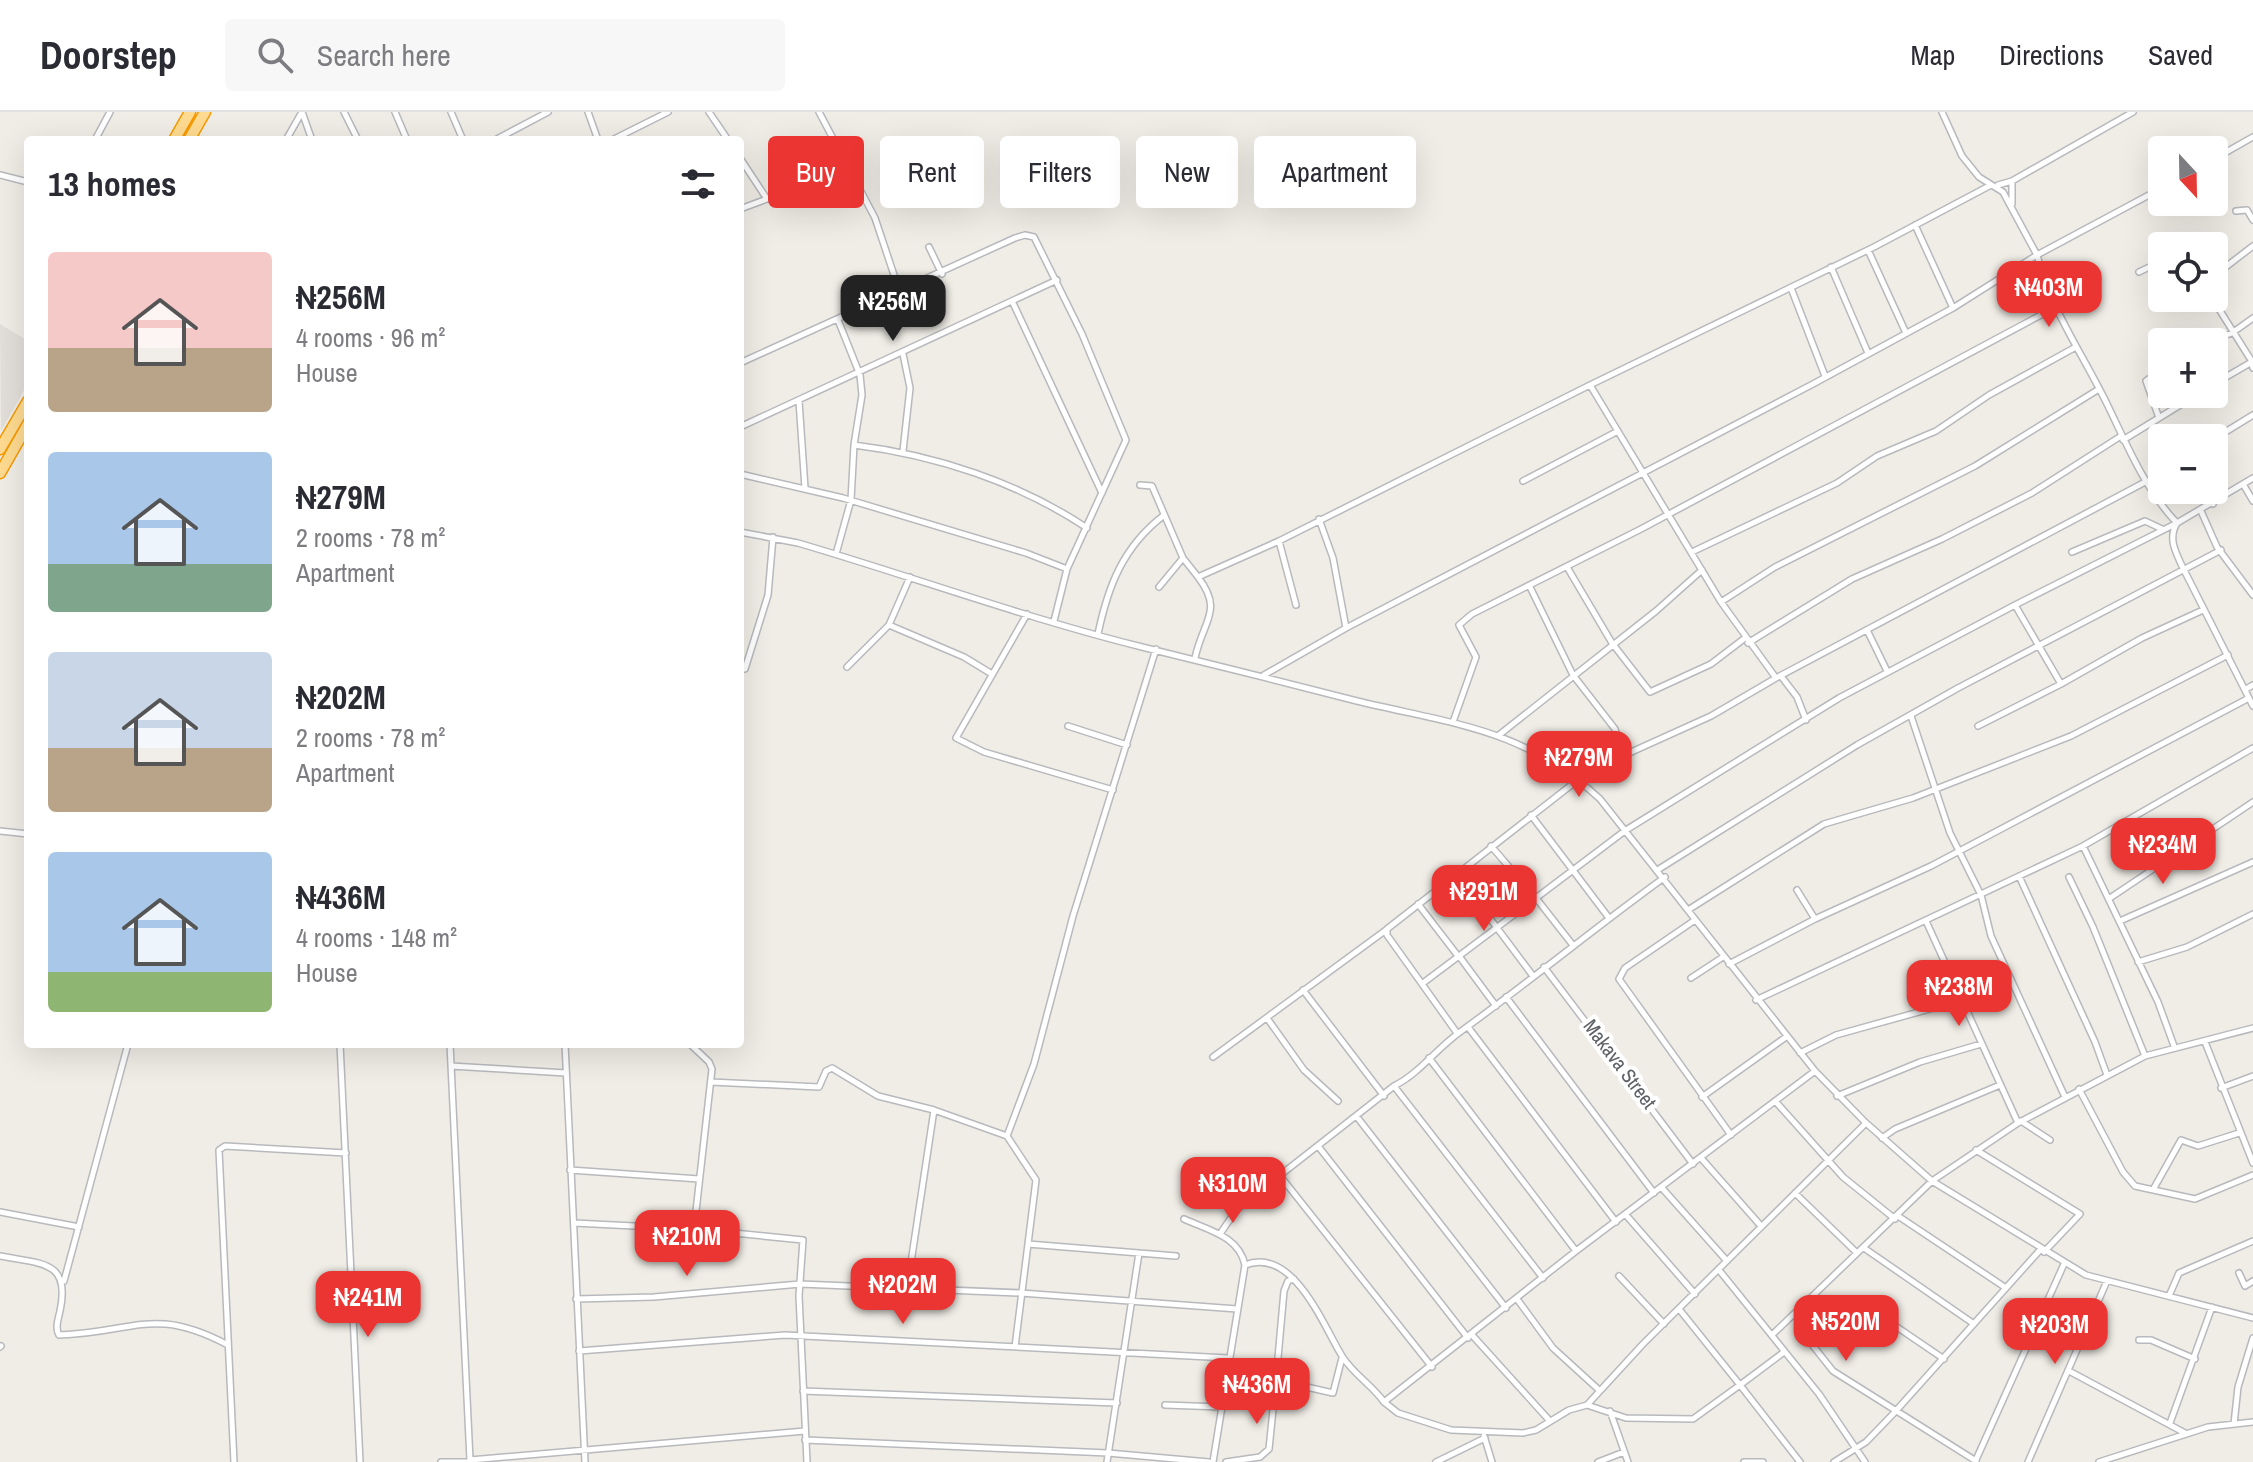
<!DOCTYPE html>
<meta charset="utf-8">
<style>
:root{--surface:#fff;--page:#f7f7f7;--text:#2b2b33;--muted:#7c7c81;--line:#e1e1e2;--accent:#eb3532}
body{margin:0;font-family:"Archivo Narrow",sans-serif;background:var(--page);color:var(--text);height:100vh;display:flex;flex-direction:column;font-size:30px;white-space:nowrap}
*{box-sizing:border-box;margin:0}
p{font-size:26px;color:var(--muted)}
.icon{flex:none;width:44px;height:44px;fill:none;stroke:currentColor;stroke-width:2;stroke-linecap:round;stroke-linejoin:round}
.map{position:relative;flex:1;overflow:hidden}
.panel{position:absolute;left:24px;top:24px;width:720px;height:912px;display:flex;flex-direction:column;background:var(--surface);border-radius:8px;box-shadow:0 8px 32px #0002}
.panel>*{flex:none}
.banner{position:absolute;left:768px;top:24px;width:760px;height:72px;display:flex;gap:16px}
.needle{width:52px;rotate:158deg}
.fabs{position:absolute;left:2148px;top:24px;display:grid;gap:16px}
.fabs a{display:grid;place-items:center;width:80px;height:80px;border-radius:8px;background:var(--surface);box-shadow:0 8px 32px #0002;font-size:40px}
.price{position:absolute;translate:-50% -68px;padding:0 18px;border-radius:16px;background:var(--accent);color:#fff;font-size:26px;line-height:52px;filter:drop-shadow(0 2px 4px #0008)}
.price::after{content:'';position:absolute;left:50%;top:48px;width:24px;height:18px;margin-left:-12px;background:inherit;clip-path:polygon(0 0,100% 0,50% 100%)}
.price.active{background:#222;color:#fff}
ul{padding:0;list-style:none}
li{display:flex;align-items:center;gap:24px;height:200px;padding:0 24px}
li span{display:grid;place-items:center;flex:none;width:224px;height:160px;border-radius:8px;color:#555}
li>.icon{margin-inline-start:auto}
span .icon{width:96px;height:96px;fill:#fffc;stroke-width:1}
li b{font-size:34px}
h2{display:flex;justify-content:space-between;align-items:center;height:96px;padding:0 24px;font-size:34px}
.tag{padding:0 28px;border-radius:8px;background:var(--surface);box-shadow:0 8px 32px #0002;font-size:28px;line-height:72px}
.tag.active{background:var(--accent);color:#fff}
header{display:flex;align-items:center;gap:48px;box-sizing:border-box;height:112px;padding:0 40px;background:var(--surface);border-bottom:2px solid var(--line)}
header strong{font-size:38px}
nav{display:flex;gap:44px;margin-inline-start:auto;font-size:28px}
.search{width:560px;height:72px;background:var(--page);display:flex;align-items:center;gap:20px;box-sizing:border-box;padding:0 28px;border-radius:8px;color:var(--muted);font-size:30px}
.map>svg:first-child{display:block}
.industrial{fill:#e2dfdb}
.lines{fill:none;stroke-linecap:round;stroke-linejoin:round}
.street-casing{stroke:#b7b9bd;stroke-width:8}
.highway-casing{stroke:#f79a00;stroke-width:13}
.street{stroke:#fff;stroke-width:5}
.highway{stroke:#fedb90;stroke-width:10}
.labels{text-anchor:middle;stroke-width:8;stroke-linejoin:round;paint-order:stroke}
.street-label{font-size:20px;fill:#5e6267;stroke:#fff}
</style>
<header>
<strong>Doorstep</strong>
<div class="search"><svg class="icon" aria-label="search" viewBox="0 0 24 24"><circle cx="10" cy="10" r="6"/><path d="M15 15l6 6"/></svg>Search here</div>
<nav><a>Map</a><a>Directions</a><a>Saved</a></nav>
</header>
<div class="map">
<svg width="2253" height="1350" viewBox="0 0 2253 1350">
<rect width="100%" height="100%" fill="#f0ede6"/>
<path class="industrial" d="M0 212 28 229V271L1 319Z"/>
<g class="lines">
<g class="street-casing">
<path id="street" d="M302 0 312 28
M344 0 358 28
M395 0 407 28
M451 0 463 28
M588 0 598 28
M709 0 728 28
M819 0 875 106 900 181
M95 28 110 0
M286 28 302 0
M495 28 548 0
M612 28 668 0
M740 46 767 87 740 97
M2214 47 2253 25
M0 63 28 70
M1998 73 2012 69 2133 0
M767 87 797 77
M2012 92V69
M2236 99 2247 98 2253 108
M1915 113 1953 196
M929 135 942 162
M1868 138 1906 221
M1831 155 1868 241
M2139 160 2162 149
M2214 164 2253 134
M1791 176 1825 264
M2212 186 2251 248 2253 256
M1013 191 1102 381
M838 208 860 263 862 283 854 333
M2207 230 2232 221 2253 206
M903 242 910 276 903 339
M740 251 1015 126 1025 123 1034 125 1082 222 1126 328 1067 457 1054 509
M2214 272 2250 251
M1590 273 1874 135 1991 73
M799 289 805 376
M2159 306 2146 269 2162 257
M740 315 1057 168
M2214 327 2253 303
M2123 328 2198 282
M740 362 843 386 1026 441 1067 457
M2253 366 2177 411C2168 426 2175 439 2182 454L2253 594
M1523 369 1618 319
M2243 372 2253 389
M1140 373 1152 374 1183 446 1198 465 1279 429 1590 273 1721 490 1776 566 2147 369
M2205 378 2213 392
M2201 399 2217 435 2253 483
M740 420 798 431C914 465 1028 507 1146 536 1216 553 1287 571 1357 589 1452 612 1524 616 1600 687L1815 959 1866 1011 1932 1069 2086 1163 2253 1206
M1279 429 1296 493
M1692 440 1837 371 1877 344 1936 319 1989 283 2074 236
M2072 440 2145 409 2162 417
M836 442 851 388 854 333C935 343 1018 370 1087 416
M1567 455 1612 531 1650 580 1711 552 1745 526
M1159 475 1183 446
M1530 475 1573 563 1615 617 1622 643
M1721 490 1775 455 1975 354 2099 277
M2015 493 2177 411C2146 379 2127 333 2108 294 2083 242 2051 199 2037 143L2162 76
M1027 502 956 626 984 640 1113 678
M889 513 964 545 992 562
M1346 516 1813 272 1953 196 2037 143 2003 80 1979 65 1962 44 1942 0
M1867 518 1887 559
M1098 522C1108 474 1123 435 1163 404
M1748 531 1852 467 1942 427 2032 381 2121 324
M1195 546C1203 508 1224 499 1198 465
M847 555 889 513 910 465
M745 557 768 483 773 425
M1264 563 1346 516 1333 446 1319 407
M1781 564 1797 585 1806 608
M2061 572 2142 526 2203 498
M2246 577 2253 573
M1911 604 1950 721 1981 783 1991 824 2065 985
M1453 610 1476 545 1459 513 1472 502 1641 417 2054 196
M1068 614 1127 633
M1499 623 1656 499 1702 458
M1576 665 1711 604 1776 566
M1531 703 1609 806
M0 719 28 722
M2083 734 2158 890 2174 934
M1659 757 1857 633 1958 576 2221 438
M1456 761 1533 864
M2019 764 2095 930 2107 963
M2069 765 2093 815 2145 944
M1797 778 1815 807
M2110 786 2253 690
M1418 792 1458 844
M1688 798 1824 712 1913 686 2071 624 2228 543
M1695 808 1625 856 1619 867 1731 1023
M1926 809 2018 1011
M2120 809 2253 750
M1572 832 1536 786 1626 718 1839 586 2015 493 2061 572 1978 614
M1459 844 1536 786 1491 734
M2138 850 2187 835 2253 802
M1729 852 1815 807 1931 754 2249 586
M1544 855 1693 1052
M1691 866 1723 845
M1423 871 1459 844 1496 894
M1303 878 1384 984
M1506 885 1654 1081
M1756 888 2083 734 2253 636
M1267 906 1304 958 1338 989
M1468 915 1616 1110
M1457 921 1387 823V817L1579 667
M2205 930 2253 1051
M340 932 360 1350
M450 932 470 1348 805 1319
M565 932 585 1350
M690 932 709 950 712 957 694 1117
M1800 941 1836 923 1962 888
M1213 945 1386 818
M1429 946 1576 1139
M451 954 566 961
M711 970 819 975 826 959 832 956 878 984 934 998
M1394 974 1543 1166
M2221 976 2253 964
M2079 977 2123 1060 2135 1074 2195 1087 2253 1063
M1837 984 1920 950 1981 932
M1702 985 1786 925
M1775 989 1843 1065 1895 1107
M1357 1005 1506 1196
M2021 1009 2050 1028
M1882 1026 1895 1017 2000 973
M1318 1034 1468 1226
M1976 1038 2080 1102 2044 1140
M1701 1046 1761 1114
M570 1058 699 1067
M1281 1065 1432 1255
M1662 1076 1727 1149
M2154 1076 2181 1028 2198 1034 2239 1021
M1795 1081 1857 1141
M0 1100 79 1115
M1626 1103 1695 1182
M1898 1104 2006 1176
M1184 1107C1208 1118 1239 1124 1245 1153
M574 1111 694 1117 803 1128 799 1184 807 1350
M1220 1122 1237 1097 1394 974C1420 961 1436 937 1460 920 1529 870 1596 815 1665 765
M1028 1132 1036 1068 1007 1024 1034 952 1073 804 1156 537
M1864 1136 1974 1212
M0 1144C41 1152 71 1148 60 1199 58 1208 55 1216 59 1223 134 1221 152 1193 228 1233
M1719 1158 1819 1282 1865 1350
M2239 1161 2245 1174 2253 1169
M1619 1164 1664 1212
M1294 1167 1288 1169 1284 1179 1276 1268 1333 1281 1342 1246
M64 1169 128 932
M907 1177 934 998 1007 1024
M2169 1184 2179 1161 2253 1129
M576 1187 654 1185 800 1172 1021 1181 1237 1197
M1517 1187 1553 1236 1599 1278
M1795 1201 1810 1230 1833 1259 1976 1349
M1891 1211 1944 1247
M1773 1222 1932 1069 2018 1011 2145 944 2253 916
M1472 1223 1549 1308
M2139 1228H2151L2195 1247
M0 1235 1 1234
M1015 1235 1028 1132 1176 1144
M579 1239 785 1223 1228 1246
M1784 1240 1740 1273 1800 1350
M2069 1259 2185 1321
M803 1279 1117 1291
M1384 1290 1398 1301 1451 1318 1523 1321 1536 1318 1569 1298 1587 1293 1626 1306 1693 1307 1740 1273 1679 1197
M1165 1293 1221 1295
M1587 1293 1643 1232 1866 1011
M1610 1299 1628 1350
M2170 1311 2212 1195
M2234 1312 2238 1275 2253 1226
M1484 1324 1492 1350
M805 1328 1108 1341 1209 1350
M234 1350 219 1038 225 1034 346 1041
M441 1350H470
M1107 1350 1139 1141
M1213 1350 1245 1153C1293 1134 1323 1213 1342 1244 1353 1262 1372 1273 1384 1290L1576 1139 1815 959
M1226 1350 1260 1345 1269 1337 1276 1268
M1436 1350 1485 1326
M1598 1350 1624 1340
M1744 1350H1763
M1834 1350 1866 1330 1894 1301 2040 1138
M1975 1350 2064 1152
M2028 1350 2107 1169
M2099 1350 2208 1315 2253 1310"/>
</g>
<g class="highway-casing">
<path id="highway" d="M174 28 190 0
M189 28 205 0
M0 337 28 289
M0 361 28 312"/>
</g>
<use href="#street" class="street"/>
<use href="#highway" class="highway"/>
</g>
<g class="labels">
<g class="street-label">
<text transform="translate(1620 952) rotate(53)" y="7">Makava Street</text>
</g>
</g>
</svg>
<div class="fabs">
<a><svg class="needle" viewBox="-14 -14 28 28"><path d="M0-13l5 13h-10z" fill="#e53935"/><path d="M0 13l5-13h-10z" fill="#7c7c81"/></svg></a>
<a><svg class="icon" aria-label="locate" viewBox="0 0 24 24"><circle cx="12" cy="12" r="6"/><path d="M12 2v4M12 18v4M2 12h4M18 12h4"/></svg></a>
<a>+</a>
<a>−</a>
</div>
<b class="price" style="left:2049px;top:217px">₦403M</b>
<b class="price active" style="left:893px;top:231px">₦256M</b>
<b class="price" style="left:1579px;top:687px">₦279M</b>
<b class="price" style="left:2163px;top:774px">₦234M</b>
<b class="price" style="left:1484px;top:821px">₦291M</b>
<b class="price" style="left:1959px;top:916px">₦238M</b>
<b class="price" style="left:1233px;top:1113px">₦310M</b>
<b class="price" style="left:687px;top:1166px">₦210M</b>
<b class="price" style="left:903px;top:1214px">₦202M</b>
<b class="price" style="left:368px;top:1227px">₦241M</b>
<b class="price" style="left:1846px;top:1251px">₦520M</b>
<b class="price" style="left:2055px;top:1254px">₦203M</b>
<b class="price" style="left:1257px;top:1314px">₦436M</b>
<div class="banner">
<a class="tag active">Buy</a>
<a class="tag">Rent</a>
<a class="tag">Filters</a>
<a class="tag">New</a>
<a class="tag">Apartment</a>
</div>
<section class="panel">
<h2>13 homes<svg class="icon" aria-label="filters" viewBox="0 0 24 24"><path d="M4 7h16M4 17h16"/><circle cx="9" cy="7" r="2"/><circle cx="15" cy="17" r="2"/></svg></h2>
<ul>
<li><span style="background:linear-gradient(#f6c9c9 60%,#b9a48a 0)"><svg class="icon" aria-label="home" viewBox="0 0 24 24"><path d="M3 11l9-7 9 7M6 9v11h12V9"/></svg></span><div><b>₦256M</b><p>4 rooms · 96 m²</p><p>House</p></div></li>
<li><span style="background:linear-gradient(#a9c7e8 70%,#7fa58c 0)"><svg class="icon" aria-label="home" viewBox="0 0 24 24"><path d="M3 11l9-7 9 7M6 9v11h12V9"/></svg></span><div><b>₦279M</b><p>2 rooms · 78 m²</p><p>Apartment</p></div></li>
<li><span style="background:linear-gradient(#c9d6e8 60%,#b9a48a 0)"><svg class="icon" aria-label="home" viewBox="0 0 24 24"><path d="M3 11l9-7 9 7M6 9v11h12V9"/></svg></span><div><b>₦202M</b><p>2 rooms · 78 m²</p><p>Apartment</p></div></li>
<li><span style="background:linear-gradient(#a9c7e8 75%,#8fb573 0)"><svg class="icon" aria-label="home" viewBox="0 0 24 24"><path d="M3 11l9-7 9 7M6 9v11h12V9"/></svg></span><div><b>₦436M</b><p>4 rooms · 148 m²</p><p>House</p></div></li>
</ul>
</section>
</div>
